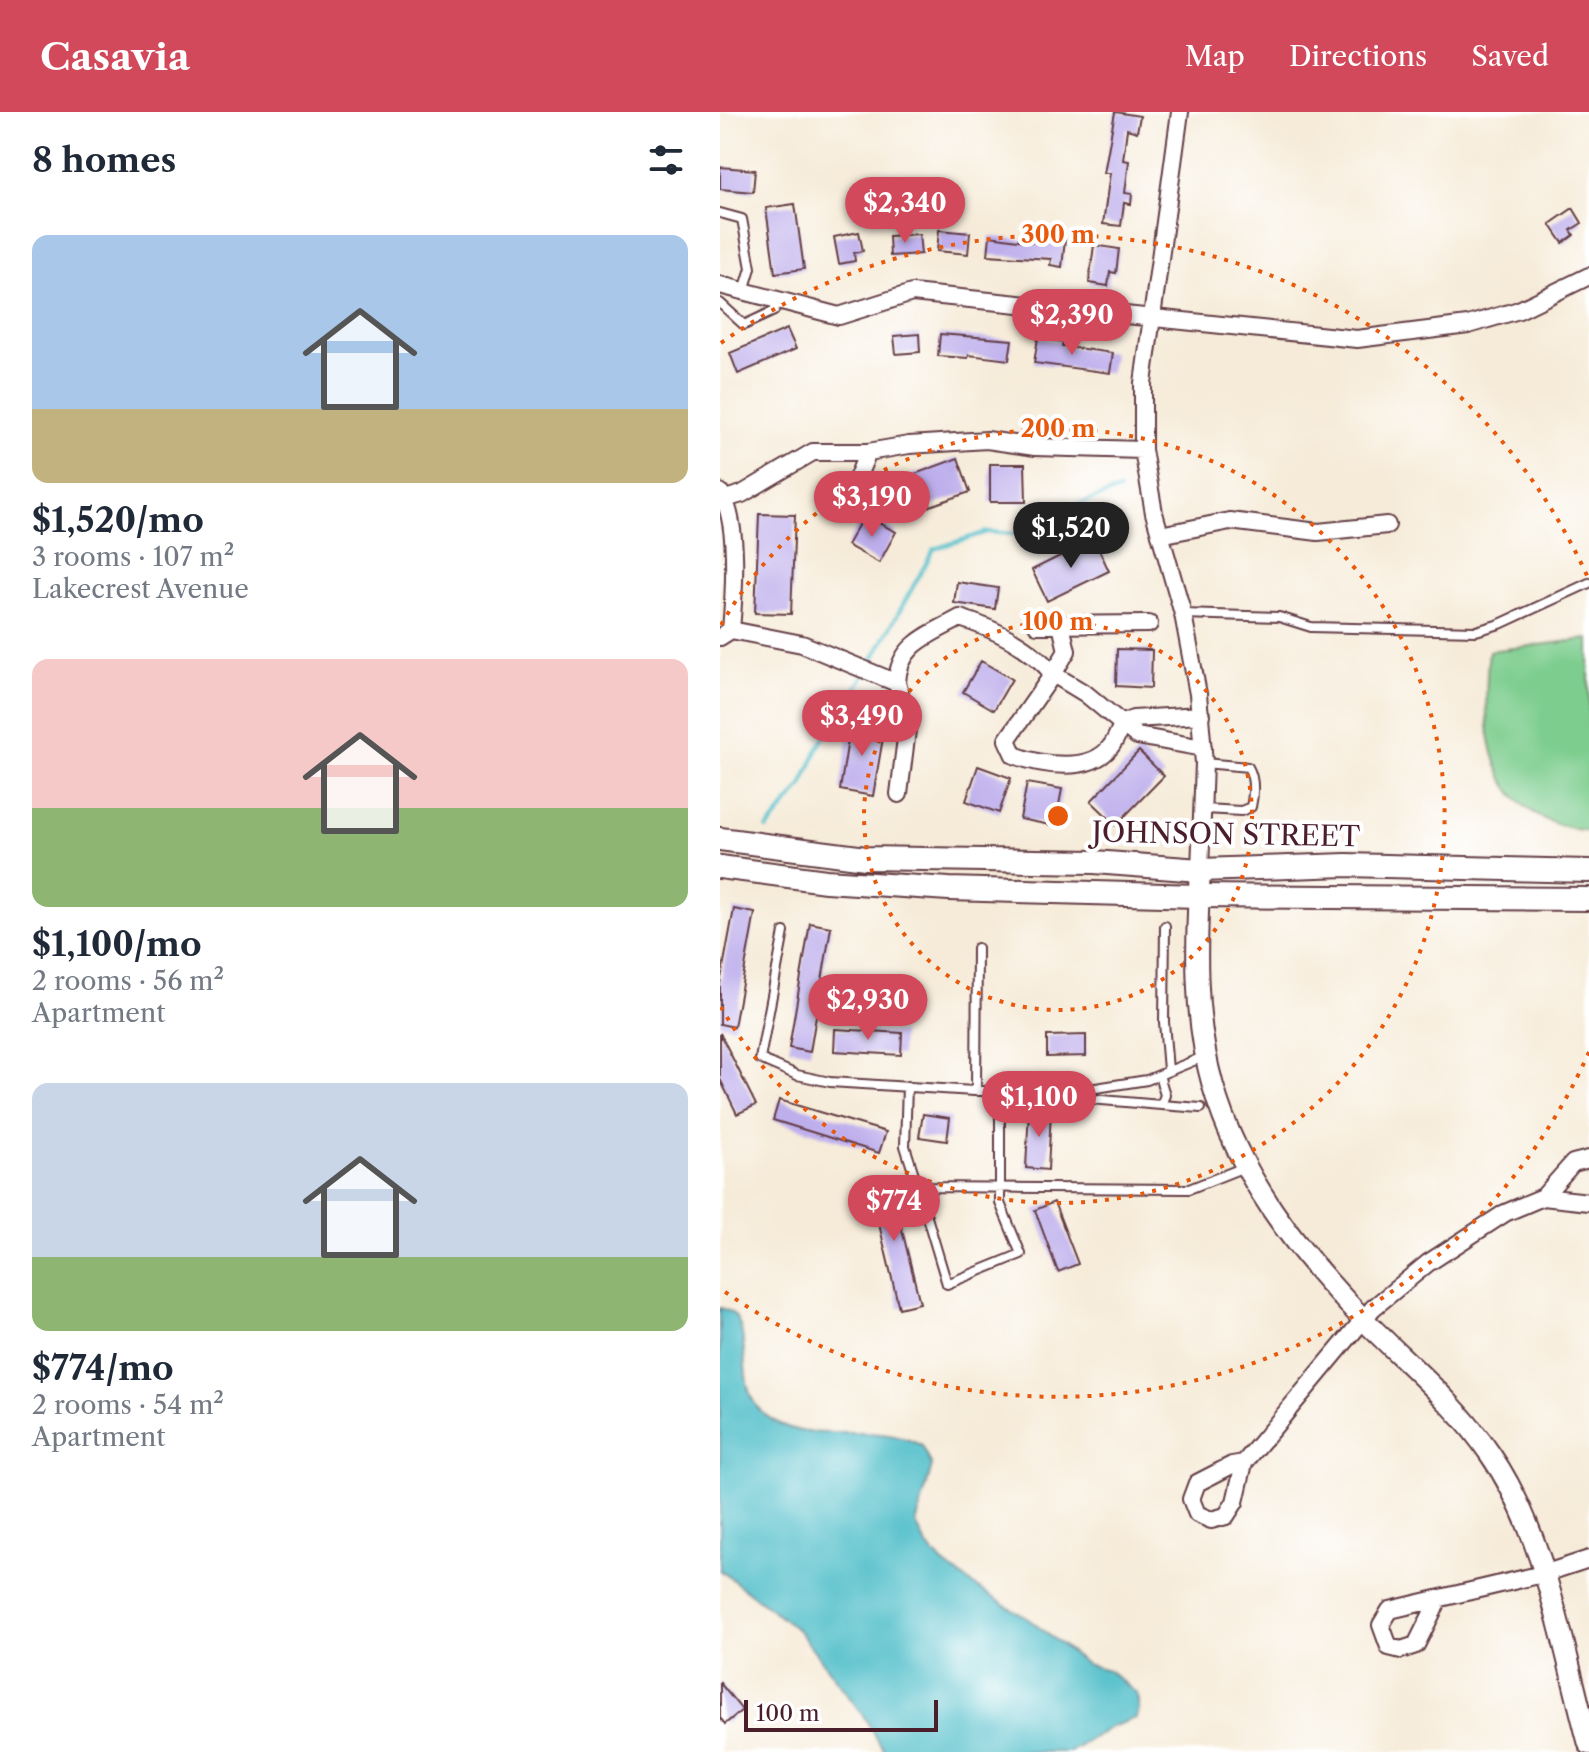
<!DOCTYPE html>
<meta charset="utf-8">
<style>
:root{--surface:#fff;--page:#f6f6f7;--text:#1f2937;--muted:#747a83;--accent:#d1495b}
body{margin:0;font-family:"Libre Caslon Text",serif;background:var(--page);color:var(--text);height:100vh;display:flex;flex-direction:column;font-size:30px;white-space:nowrap}
*{box-sizing:border-box;margin:0}
p{font-size:26px;color:var(--muted)}
.icon{flex:none;width:44px;height:44px;fill:none;stroke:currentColor;stroke-width:2;stroke-linecap:round;stroke-linejoin:round}
.map{position:relative;flex:1;overflow:hidden}
.drawer{display:flex;flex-direction:column;background:var(--surface);width:720px}
.drawer>*{flex:none}
.scale{position:absolute;left:24px;bottom:20px;width:194px;box-sizing:border-box;padding-left:8px;border:4px solid #4a1f2b;border-top:0;font-size:22px;line-height:28px;white-space:nowrap;color:#4a1f2b;-webkit-text-stroke:6px #fff;paint-order:stroke}
.price{position:absolute;translate:-50% -68px;padding:0 18px;border-radius:28px;background:var(--accent);color:#fff;font-size:26px;line-height:52px;filter:drop-shadow(0 2px 4px #0008)}
.price::after{content:'';position:absolute;left:50%;top:48px;width:24px;height:18px;margin-left:-12px;background:inherit;clip-path:polygon(0 0,100% 0,50% 100%)}
.price.current{background:#222;color:#fff}
ul{padding:0;list-style:none}
li{display:grid;align-content:center;gap:16px;height:424px;padding:0 32px}
li span{display:grid;place-items:center;height:248px;border-radius:16px;color:#555}
li>.icon{margin-inline-start:auto}
span .icon{width:144px;height:144px;fill:#fffc;stroke-width:1}
li b{font-size:34px}
h2{display:flex;justify-content:space-between;align-items:center;height:96px;padding:0 32px;font-size:34px}
header{display:flex;align-items:center;gap:48px;box-sizing:border-box;height:112px;padding:0 40px;background:var(--accent);color:#fff}
header strong{font-size:38px}
nav{display:flex;gap:44px;margin-inline-start:auto;font-size:28px}
main{display:flex;flex:1;min-height:0}
.map>svg:first-child{display:block}
.green{fill:#7dcd8e;stroke:#64765c;stroke-width:2}
.water{fill:#52bfca;stroke:#4e6f7a;stroke-width:2}
.lines{fill:none;stroke-linecap:round;stroke-linejoin:round}
.stream{stroke:#52bfca;stroke-width:4}
.building{fill:#beafec}
.service-casing{stroke:#643e45;stroke-width:12}
.minor-casing{stroke:#643e45;stroke-width:20}
.tertiary-casing{stroke:#643e45;stroke-width:24}
.secondary-casing{stroke:#643e45;stroke-width:26}
.service{stroke:#fff;stroke-width:8}
.minor{stroke:#fff;stroke-width:16}
.tertiary{stroke:#fff;stroke-width:20}
.secondary{stroke:#fff;stroke-width:22}
.ring{fill:none;stroke:#e8590c;stroke-width:4;stroke-dasharray:4 8}
.labels{text-anchor:middle;stroke-width:8;stroke-linejoin:round;paint-order:stroke}
.street-label{font-size:28px;fill:#4a1f2b;stroke:#fff}
.centre{fill:#e8590c;stroke:#fff;stroke-width:4}
.ring-label{font-size:24px;text-anchor:middle;font-weight:bold;fill:#e8590c;stroke:#fff;stroke-width:8;stroke-linejoin:round;paint-order:stroke}
</style>
<header>
<strong>Casavia</strong>
<nav><a>Map</a><a>Directions</a><a>Saved</a></nav>
</header>
<main>
<section class="drawer">
<h2>8 homes<svg class="icon" aria-label="filters" viewBox="0 0 24 24"><path d="M4 7h16M4 17h16"/><circle cx="9" cy="7" r="2"/><circle cx="15" cy="17" r="2"/></svg></h2>
<ul>
<li><span style="background:linear-gradient(#a9c7e8 70%,#c2b280 0)"><svg class="icon" aria-label="home" viewBox="0 0 24 24"><path d="M3 11l9-7 9 7M6 9v11h12V9"/></svg></span><div><b>$1,520/mo</b><p>3 rooms · 107 m²</p><p>Lakecrest Avenue</p></div></li>
<li><span style="background:linear-gradient(#f6c9c9 60%,#8fb573 0)"><svg class="icon" aria-label="home" viewBox="0 0 24 24"><path d="M3 11l9-7 9 7M6 9v11h12V9"/></svg></span><div><b>$1,100/mo</b><p>2 rooms · 56 m²</p><p>Apartment</p></div></li>
<li><span style="background:linear-gradient(#c9d6e8 70%,#8fb573 0)"><svg class="icon" aria-label="home" viewBox="0 0 24 24"><path d="M3 11l9-7 9 7M6 9v11h12V9"/></svg></span><div><b>$774/mo</b><p>2 rooms · 54 m²</p><p>Apartment</p></div></li>
</ul>
</section>
<div class="map">
<svg width="869" height="1640" viewBox="0 0 869 1640">
<rect width="100%" height="100%" fill="#fff"/>
<filter id="ink" filterUnits="userSpaceOnUse"><feTurbulence type="fractalNoise" baseFrequency=".0125" numOctaves="2"/><feDisplacementMap in="SourceGraphic" scale="16" xChannelSelector="R" yChannelSelector="G"/><feConvolveMatrix kernelMatrix="1 2 1 2 8 2 1 2 1" color-interpolation-filters="sRGB"/></filter>
<filter id="wash" filterUnits="userSpaceOnUse"><feTurbulence type="fractalNoise" baseFrequency=".006" numOctaves="4" result="noise"/><feDisplacementMap in="SourceGraphic" scale="32" xChannelSelector="R" yChannelSelector="G"/><feGaussianBlur stdDeviation="1.8" result="paint"/><feColorMatrix in="noise" values="0 0 0 0 0 0 0 0 0 0 0 0 0 0 0 0 0 1.4 0 .05"/><feComposite in="paint" operator="in"/></filter>
<g filter="url(#wash)">
<rect width="100%" height="100%" fill="#f6ebd8"/>
<path class="green" d="M869 527V719C769 709 760 622 769 539Z"/>
<path class="water" d="M0 1196C39 1202 12 1269 39 1297 82 1342 147 1304 202 1334L212 1354 196 1412 206 1433 222 1451 255 1474 307 1506 366 1552 388 1558 417 1582 419 1598 416 1606 391 1615 350 1640H165L143 1603 79 1519 0 1458Z"/>
<g class="lines">
<path class="stream" d="M149 554 214 437 267 420 313 423 359 392 399 378
M47 717 82 674 99 634 145 562"/>
</g>
<g id="blocks">
<path class="building" d="M395 0 420 4 417 20 407 17 403 48 409 49 405 81 412 82 411 92 404 91 401 114 383 112 390 61H384Z
M0 55 35 58 33 80 0 77Z
M75 92 84 157 55 161 46 96Z
M853 96 862 111 851 118 854 123 843 131 830 112Z
M219 118 250 121 248 142 217 139Z
M139 120 143 139 134 141 135 149 119 152 114 125Z
M199 122 201 142 170 144 169 124Z
M270 124 313 130 314 124 345 128 342 155 330 153 331 147 268 143Z
M374 133 399 137 396 161 390 160 388 174 369 171Z
M67 217 76 237 18 262 10 241Z
M199 222 200 240 176 242 174 224Z
M220 222 292 228 289 248 249 243 248 246 218 244Z
M318 226 343 230 342 234 393 241 390 261 314 251Z
M238 346 250 380 185 403 173 370Z
M270 352H305L306 390H270Z
M39 402 75 403 71 502 35 501Z
M144 403 176 420 159 451 127 433Z
M374 427 389 459 327 489 312 458Z
M237 470 278 476 275 497 234 491Z
M397 537 432 538 431 576 396 574Z
M261 549 292 567 274 598 243 580Z
M131 609 165 614 153 684 120 678Z
M419 639 444 664 396 713 371 689Z
M258 654 291 666 279 701 246 689Z
M307 671 342 677 335 714 300 707Z
M14 797 35 801 14 915 0 912V872Z
M90 811 111 815 90 940 69 936Z
M115 917 182 921 181 943 114 939Z
M0 921 36 993 17 1002 0 967Z
M366 923V944L327 945V924Z
M59 988 166 1020 159 1041 53 1008Z
M309 997 331 998 328 1058 306 1056Z
M203 1002 230 1006 227 1029 199 1025Z
M169 1065 200 1191 179 1196 149 1070Z
M334 1090 358 1152 338 1160 315 1098Z
M0 1571 22 1598 5 1612 0 1606Z"/>
</g>
</g>
<g filter="url(#ink)">
<use href="#blocks" fill-opacity="0" stroke="#643e45" stroke-width="2"/>
<g class="lines">
<g class="service-casing">
<path id="service" d="M0 101 22 107 31 156 24 179
M0 191 24 213 54 199 59 187
M463 502 559 505 591 515 756 519 780 512 869 471
M484 651 528 655C535 667 534 681 531 695L521 699 484 697
M445 814 444 910 448 958
M64 820 40 947 77 963 110 970 254 979 363 978 427 968 483 945
M187 974 185 1034 198 1075 469 1077 527 1054
M256 979 257 836
M370 987 441 993 445 983 439 963
M441 993 481 996
M198 1075 227 1172 301 1142 280 1091V979"/>
</g>
<g class="minor-casing">
<path id="minor" d="M460 0 423 271V338L434 401 463 502 478 582 484 651 480 758
M0 173 119 204 192 181 637 227 748 213 799 198 869 164
M0 380C20 408 14 484 11 518L0 525
M5 387 22 382 93 340H148
M126 393 148 340 189 333 267 328 315 335 423 338
M440 423 510 409 598 420 667 413
M317 513 429 512
M341 513 347 539 333 562 366 582 417 624 483 636
M11 518 82 532 177 571 188 610 179 682
M177 571C178 532 210 523 240 506 275 517 309 533 333 562L287 628 294 643C320 653 371 662 391 634 396 628 399 618 403 611L413 607 481 603
M823 1085 853 1051 869 1047
M524 1351 512 1353 477 1371 471 1387 477 1402 491 1408 506 1404 515 1390 524 1351 653 1196 708 1151 785 1101 823 1085 869 1090
M719 1487 696 1533 681 1538 669 1535 661 1513 670 1498 823 1462 869 1447"/>
</g>
<g class="tertiary-casing">
<path id="tertiary" d="M480 758C476 829 473 904 493 974 518 1063 578 1140 641 1205 685 1250 735 1290 770 1342 826 1422 843 1538 869 1632"/>
</g>
<g class="secondary-casing">
<path id="secondary" d="M0 727 146 746 374 750 480 758 626 753 869 759
M0 755 106 769 229 777 479 784 869 787"/>
</g>
<use href="#service" class="service"/>
<use href="#minor" class="minor"/>
<use href="#tertiary" class="tertiary"/>
<use href="#secondary" class="secondary"/>
</g>
</g>
<g class="ring">
<circle cx="338" cy="704" r="194"/>
<path d="M1 513A387 387 0 1 1 1 895"/>
<path d="M869 940A581 581 0 0 1 1 1177M1 231A581 581 0 0 1 869 468"/>
</g>
<g class="labels">
<g class="street-label">
<text transform="translate(506 722) rotate(1)" y="10">JOHNSON STREET</text>
</g>
</g>
<circle cx="338" cy="704" r="12" class="centre"/>
<g class="ring-label">
<text x="338" y="131">300 m</text>
<text x="338" y="325">200 m</text>
<text x="338" y="518">100 m</text>
</g>
</svg>
<div class="scale">100 m</div>
<b class="price" style="left:185px;top:133px">$2,340</b>
<b class="price" style="left:352px;top:245px">$2,390</b>
<b class="price" style="left:152px;top:427px">$3,190</b>
<b class="price current" style="left:351px;top:458px">$1,520</b>
<b class="price" style="left:142px;top:646px">$3,490</b>
<b class="price" style="left:148px;top:930px">$2,930</b>
<b class="price" style="left:319px;top:1027px">$1,100</b>
<b class="price" style="left:174px;top:1131px">$774</b>
</div>
</main>
